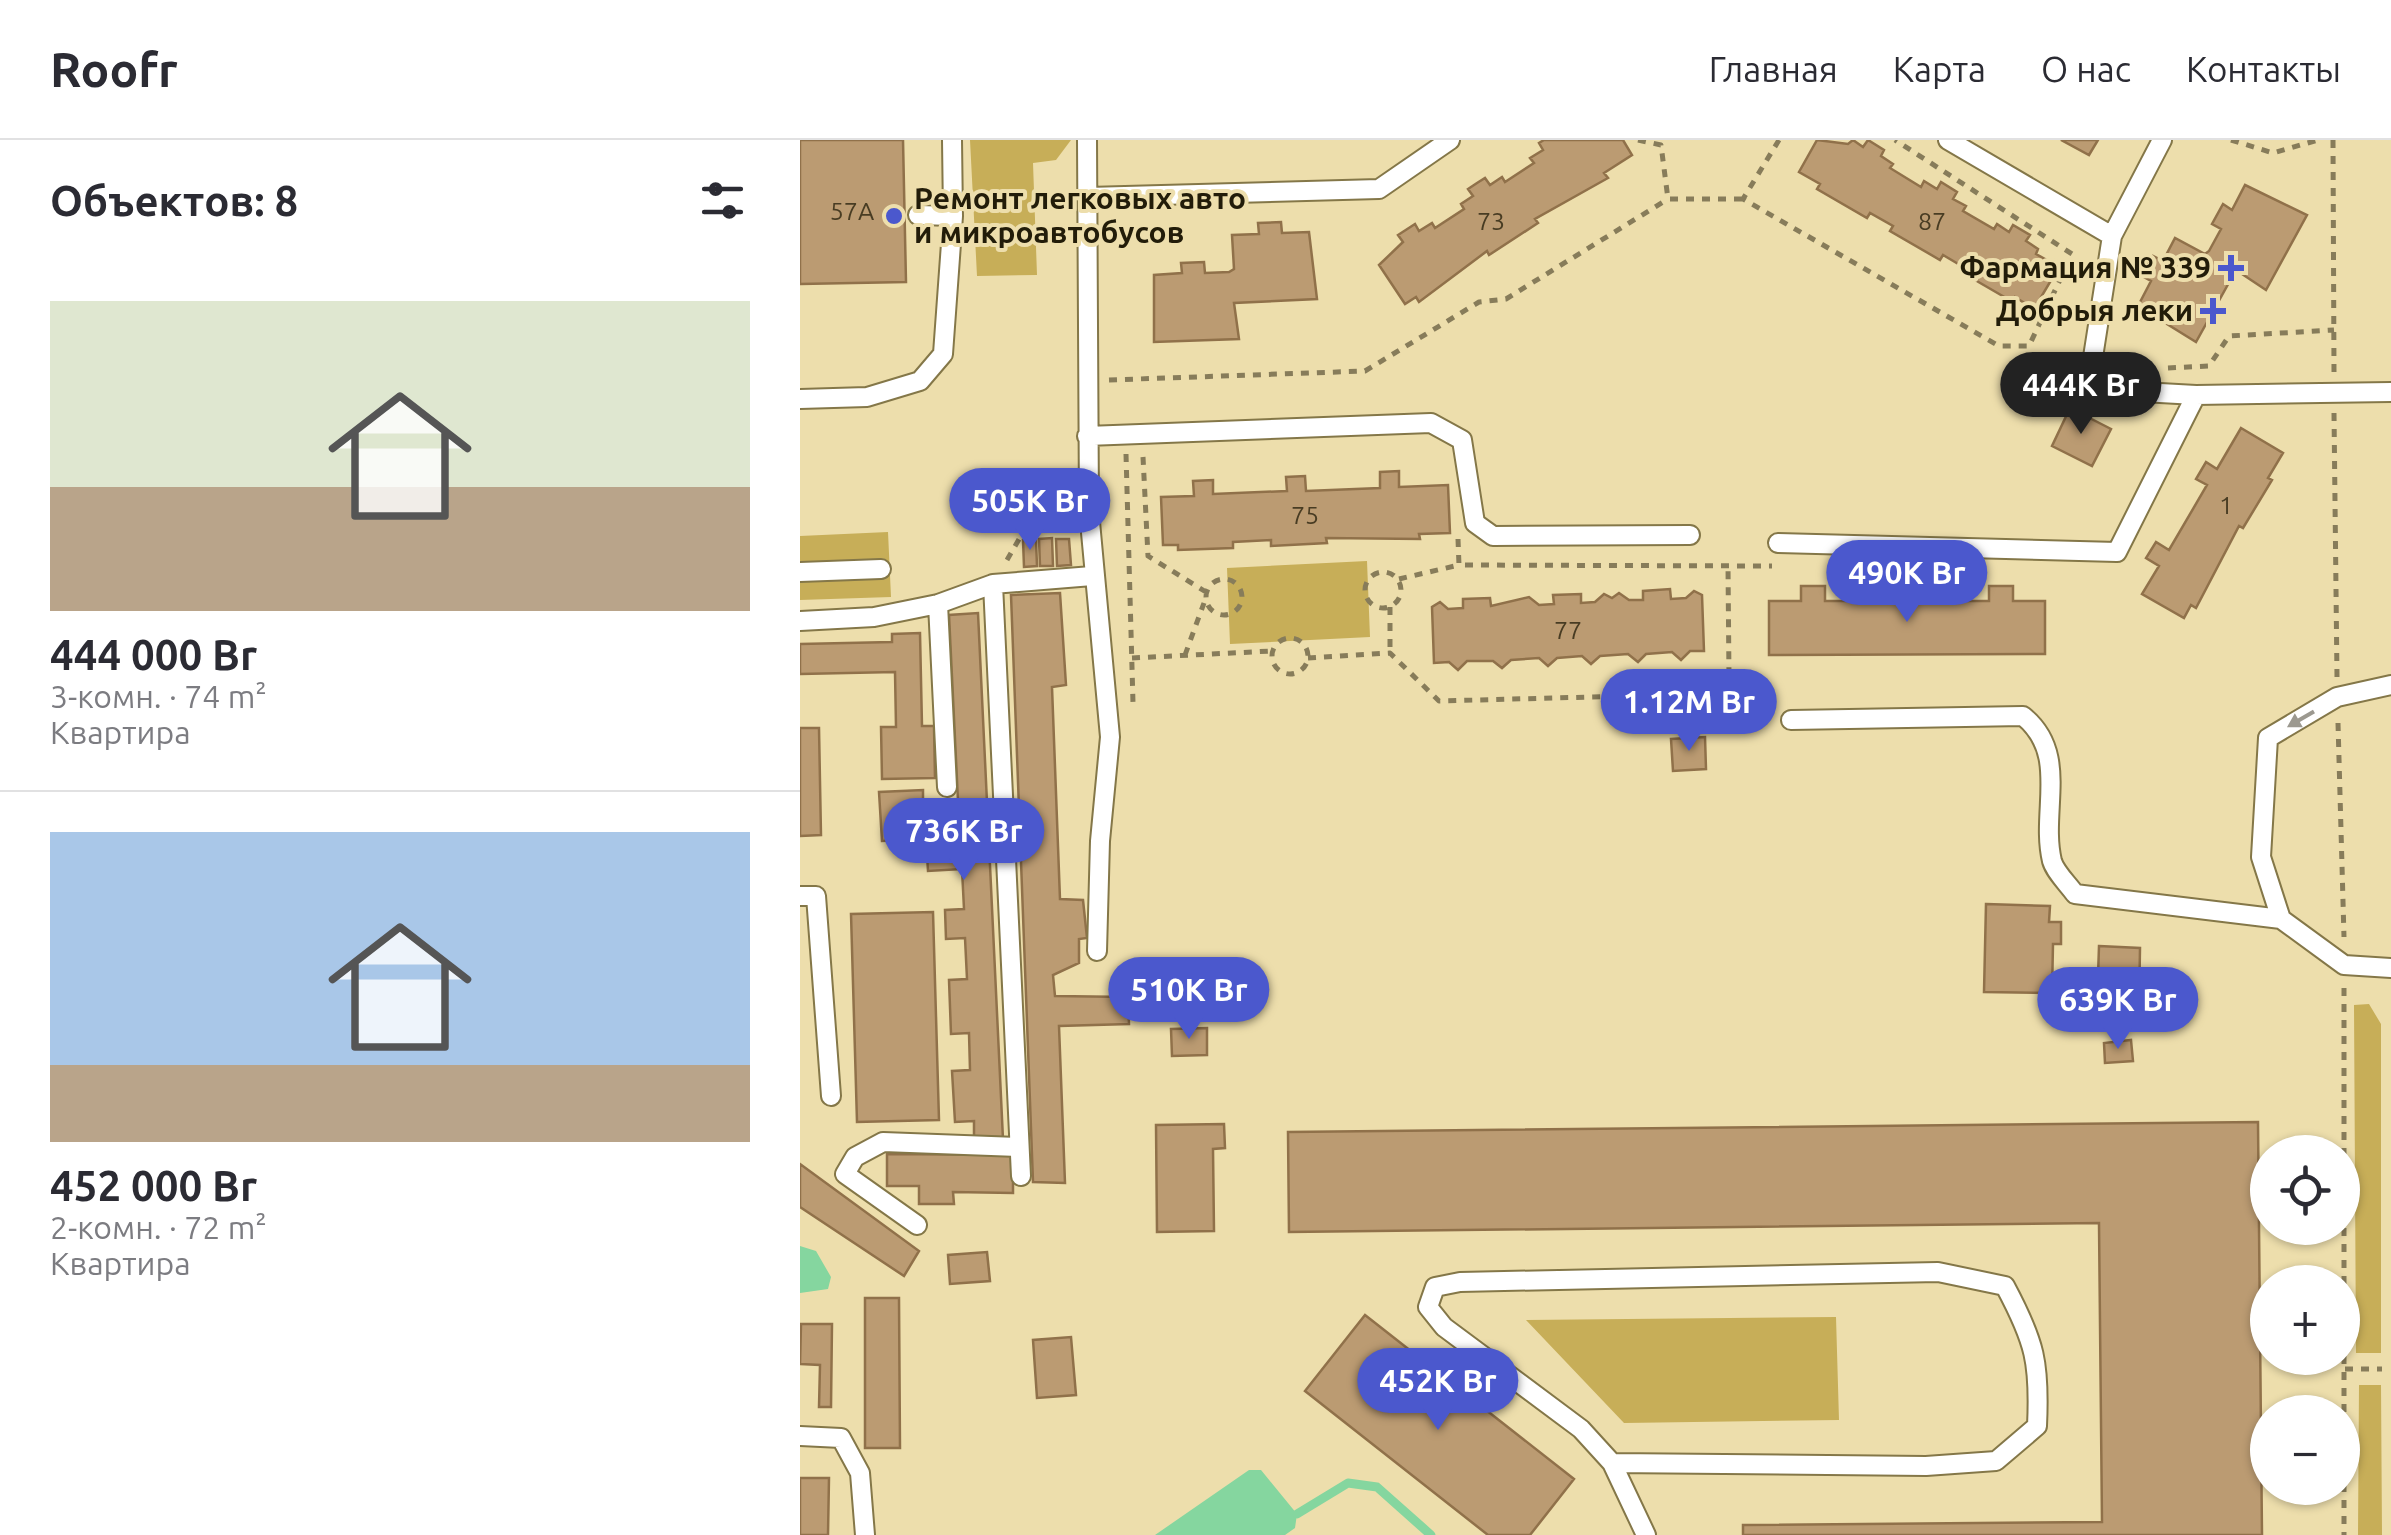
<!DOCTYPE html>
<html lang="ru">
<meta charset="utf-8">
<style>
:root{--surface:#fff;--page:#f7f7f7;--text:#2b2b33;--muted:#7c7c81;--line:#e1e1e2;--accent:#4b58cd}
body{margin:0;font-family:Ubuntu,sans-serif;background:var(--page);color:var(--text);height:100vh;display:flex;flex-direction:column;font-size:38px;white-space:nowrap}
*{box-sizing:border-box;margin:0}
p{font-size:32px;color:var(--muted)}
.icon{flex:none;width:55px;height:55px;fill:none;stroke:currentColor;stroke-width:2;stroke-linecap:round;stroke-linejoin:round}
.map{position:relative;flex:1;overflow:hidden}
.side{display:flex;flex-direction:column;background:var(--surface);width:800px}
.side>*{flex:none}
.tools{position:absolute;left:1450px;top:995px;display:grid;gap:20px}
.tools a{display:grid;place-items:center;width:110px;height:110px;border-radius:50%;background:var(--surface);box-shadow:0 2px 8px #0004;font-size:50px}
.price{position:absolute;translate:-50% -85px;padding:0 22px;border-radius:35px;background:var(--accent);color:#fff;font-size:32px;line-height:65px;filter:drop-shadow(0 2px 5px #0008)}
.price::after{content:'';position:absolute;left:50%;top:60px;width:30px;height:22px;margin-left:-15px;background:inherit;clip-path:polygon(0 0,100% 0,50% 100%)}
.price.selected{background:#222;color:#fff}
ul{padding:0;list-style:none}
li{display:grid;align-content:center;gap:20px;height:530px;padding:0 50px}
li+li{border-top:2px solid var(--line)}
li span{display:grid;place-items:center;height:310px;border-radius:0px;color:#555}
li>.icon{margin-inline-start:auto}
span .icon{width:180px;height:180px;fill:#fffc;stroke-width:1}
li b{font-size:42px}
h2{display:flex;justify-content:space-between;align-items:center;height:120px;padding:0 50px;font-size:42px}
header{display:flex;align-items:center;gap:60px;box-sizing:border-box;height:140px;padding:0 50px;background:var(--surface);border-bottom:2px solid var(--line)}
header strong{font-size:48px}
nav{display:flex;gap:55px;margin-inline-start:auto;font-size:35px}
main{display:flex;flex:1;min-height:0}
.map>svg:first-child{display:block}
.green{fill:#c7ae58}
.water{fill:#85d69f}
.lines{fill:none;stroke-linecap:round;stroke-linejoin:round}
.stream{stroke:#85d69f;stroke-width:9}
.building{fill:#bb9b72;stroke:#90714a;stroke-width:2.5}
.service-casing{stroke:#847748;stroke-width:22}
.path{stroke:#877c5a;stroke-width:5;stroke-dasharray:8 8;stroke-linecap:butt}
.service{stroke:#fff;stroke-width:18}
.oneway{fill:#9c9990}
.poi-dot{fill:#4b58cd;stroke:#eddeac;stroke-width:4}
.labels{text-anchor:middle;stroke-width:8;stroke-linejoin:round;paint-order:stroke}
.number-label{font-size:25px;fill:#483c23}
.poi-label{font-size:30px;font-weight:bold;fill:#221c09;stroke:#eddeac;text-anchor:end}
</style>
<header>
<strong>Roofr</strong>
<nav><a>Главная</a><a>Карта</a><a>О нас</a><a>Контакты</a></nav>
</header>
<main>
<section class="side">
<h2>Объектов: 8<svg class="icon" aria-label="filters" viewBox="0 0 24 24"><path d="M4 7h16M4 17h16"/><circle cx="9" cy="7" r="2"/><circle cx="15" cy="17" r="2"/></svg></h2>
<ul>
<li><span style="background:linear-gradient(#dfe7d0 60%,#b9a48a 0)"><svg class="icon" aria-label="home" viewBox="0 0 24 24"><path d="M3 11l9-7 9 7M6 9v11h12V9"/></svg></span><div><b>444 000 Br</b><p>3-комн. · 74 m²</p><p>Квартира</p></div></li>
<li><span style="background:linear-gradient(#a9c7e8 75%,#b9a48a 0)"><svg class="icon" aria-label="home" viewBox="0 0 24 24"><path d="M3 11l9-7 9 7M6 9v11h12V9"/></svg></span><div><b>452 000 Br</b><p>2-комн. · 72 m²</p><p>Квартира</p></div></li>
</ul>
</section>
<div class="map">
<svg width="1591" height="1395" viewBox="0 0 1591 1395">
<rect width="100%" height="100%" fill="#eddeac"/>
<path class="green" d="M170 0H271L256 20 233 23 237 135 177 136Z
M88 392 91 457 0 460V396Z
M567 421 570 497 430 504 427 428Z
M1569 864 1581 884V1213H1556L1554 865Z
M1036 1177 1039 1280 824 1283 726 1180Z
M1559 1245H1581L1582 1395H1558Z"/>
<path class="water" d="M0 1106 16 1111 31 1137 28 1149 0 1153Z
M449 1330H461L497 1374 495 1388 485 1395H355Z"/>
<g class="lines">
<path class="stream" d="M497 1374 548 1343 577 1347 631 1395"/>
</g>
<path class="building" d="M0 0H103L106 142 0 144Z
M744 0H823L832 15 804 33 808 38 735 79 738 83 689 115 687 111 619 162 616 157 605 164 579 125 603 102 598 95 615 84 619 91 632 83 635 88 664 69 661 64 673 56 668 49 677 43 685 38 690 45 702 37 705 42 734 23 730 18 743 10 739 3Z
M1017 0 1048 4 1053 0 1063 7 1068 0 1084 10 1081 16 1093 24 1090 28 1121 47 1124 41 1137 49 1141 42 1157 52 1153 59 1166 66 1163 71 1194 89 1197 84 1209 92 1213 85 1230 95 1226 101 1238 109 1236 114 1259 127 1234 169 1215 157 1213 162 1163 133 1165 128 1143 115 1140 120 1090 91 1093 86 1070 73 1067 78 1017 49 1020 44 999 32Z
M1261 0H1298L1289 15Z
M1445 45 1507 75 1466 150 1436 130 1396 202 1338 166 1351 141 1342 136 1353 116 1363 121 1375 98 1405 114 1409 111 1421 89 1412 84 1423 64 1432 70Z
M481 82 482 93 509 92 517 159 434 163 439 199 354 202V135L382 133 381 123 404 122 405 133 429 132 434 129 432 95 459 94 458 83Z
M1270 268 1311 289 1292 326 1252 306Z
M1441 288 1483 313 1468 338 1472 340 1443 388 1439 386 1396 468 1391 465 1384 478 1342 454 1359 426 1346 418 1356 402 1369 410 1407 345 1396 339 1406 322 1417 329Z
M599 331V347L648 345 650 393 619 394 620 399 526 398 527 403 471 406V400L433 402V408L378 410V405H363L361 357 394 356 393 341 413 340V354L487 351 486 337 505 336 506 351 580 348V332Z
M252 398 253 426H240L239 399Z
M236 399 237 426 224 427 223 400Z
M256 399H269L271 425 257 426Z
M1001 446H1025V461H1103V446H1127V461H1189V446H1213V461H1245V514L969 515V461H1001Z
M870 449 871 459 886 458 894 451 902 455 904 511H890L881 520 872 512 846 514 838 522 828 514 800 516 791 524 782 516 757 518 748 526 739 518 711 520 702 528 693 521H667L658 530 649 522 634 523 632 467 640 462 648 469 663 468V459L690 458 691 466 729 457 739 465 754 464 753 455 781 454V463L795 462 804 454 812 458 819 453 829 460H843V451Z
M260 453 266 545 252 547 260 759 283 760 287 798 279 799V823L253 835 255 856 328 857 329 884 259 886 265 1043 233 1042 211 455Z
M178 473 203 999 174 1001V981L155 982 152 931 170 930 169 893 151 894 149 840 167 839 165 798 146 799 145 770 164 769 162 729 128 731 126 699 82 701 79 652 123 650V663L158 661 149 475Z
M120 493 122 586H134L135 638 82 639 81 587H96L95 532 0 534V504L92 502V494Z
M0 588H19L21 695 0 696Z
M905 597 906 629 873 631 871 599Z
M1186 764 1250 766 1249 782H1261V804H1253L1252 853 1184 852Z
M133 772 139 980 57 982 51 774Z
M1299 806 1340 808 1339 868 1297 867Z
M407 888V915L372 916 371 889Z
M1331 900 1333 921 1305 923 1304 903Z
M1458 982 1462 1395H943V1385L1302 1382 1299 1083 489 1092 488 992Z
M424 984 425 1008 413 1009 414 1091 357 1092 356 985Z
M87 1014 213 1015V1053L153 1052 154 1064H119V1046H87Z
M0 1024 119 1111 104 1136 0 1067Z
M187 1112 190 1141 150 1144 148 1115Z
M65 1158H99L100 1308H65Z
M565 1175 774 1339 730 1395H688L505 1251Z
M1 1184H32L31 1267H19L20 1225 0 1224Z
M271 1197 276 1255 237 1258 233 1200Z
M0 1338H29L28 1395H0Z"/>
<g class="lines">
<g class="service-casing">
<path id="service" d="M287 0 289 371 310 597 300 701 297 811
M1148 0 1312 96
M1362 0 1312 96 1288 249 1396 255 1591 252
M288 57 579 49 650 0
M118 75 153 76
M0 259 67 257 120 241 143 214 153 76 152 0
M287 296 631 283 662 300 675 383 693 396 890 395
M978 403 1317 412 1396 255
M0 432 81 429
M193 444 221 1036
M138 464 147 647
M0 481 74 477 138 464 193 444 292 436
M1591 545 1537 557 1468 598 1461 717 1481 779 1544 825 1591 828
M991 580 1223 576C1270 614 1240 671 1252 721 1255 732 1268 744 1275 754L1481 779
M0 756H16L31 956
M117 1085 45 1034 55 1017 83 1002 219 1007
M0 1296 41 1298 60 1333 65 1395
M812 1323 1126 1326 1196 1321 1237 1286C1240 1223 1235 1202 1205 1146L1138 1132 660 1142 635 1147 628 1167 644 1187 781 1289 812 1323 846 1395"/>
</g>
<path class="path" d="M838 0 861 5 868 59H942
M979 0 943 59 1199 206H1229L1272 114 1095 0
M1431 0 1473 13 1518 0
M1533 0 1534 232
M1368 228 1409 226 1429 196 1534 190
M309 240 565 231 679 162 706 159 868 59
M1534 273 1537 537
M326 314 333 563
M343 317 348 416 406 452
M658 399 659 425 972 426
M207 420 226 387 267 377
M565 450a18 18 0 1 1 36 0a18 18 0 1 1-36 0Z
M406 457a18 18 0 1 1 36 0a18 18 0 1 1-36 0Z
M599 439 659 425
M590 467V513
M472 516a18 18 0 1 1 36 0a18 18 0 1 1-36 0Z
M385 515 404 463
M332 518 472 511
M508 518 590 513 639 561 905 554 929 537 928 426
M1538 583 1544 797
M1544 848V1395
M1545 1229H1582"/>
<use href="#service" class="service"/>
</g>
<defs><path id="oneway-solid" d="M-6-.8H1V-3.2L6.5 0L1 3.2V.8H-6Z" transform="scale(2.5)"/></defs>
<use class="oneway" href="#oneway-solid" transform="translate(1501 579) rotate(150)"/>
<g class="poi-dot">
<circle cx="94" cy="76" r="10"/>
<path d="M1426 113h10v10h10v10h-10v10h-10v-10h-10v-10h10z"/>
<path d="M1408 156h10v10h10v10h-10v10h-10v-10h-10v-10h10z"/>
</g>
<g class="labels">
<g class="number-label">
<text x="52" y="80">57А</text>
<text x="691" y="90">73</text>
<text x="1132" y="90">87</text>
<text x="1426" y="374">1</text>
<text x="505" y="384">75</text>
<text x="768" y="499">77</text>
</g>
<g class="poi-label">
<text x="114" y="69" text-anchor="start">Ремонт легковых авто<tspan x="114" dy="34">и микроавтобусов</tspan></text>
<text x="1411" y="138">Фармация № 339</text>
<text x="1393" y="181">Добрыя леки</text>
</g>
</g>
</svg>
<div class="tools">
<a><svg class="icon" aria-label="locate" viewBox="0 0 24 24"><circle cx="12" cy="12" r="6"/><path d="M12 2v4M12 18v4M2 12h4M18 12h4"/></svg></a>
<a>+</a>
<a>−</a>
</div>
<b class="price selected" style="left:1281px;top:297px">444K Br</b>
<b class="price" style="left:230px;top:413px">505K Br</b>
<b class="price" style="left:1107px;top:485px">490K Br</b>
<b class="price" style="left:889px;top:614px">1.12M Br</b>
<b class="price" style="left:164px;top:743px">736K Br</b>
<b class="price" style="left:389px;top:902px">510K Br</b>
<b class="price" style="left:1318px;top:912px">639K Br</b>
<b class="price" style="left:638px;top:1293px">452K Br</b>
</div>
</main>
